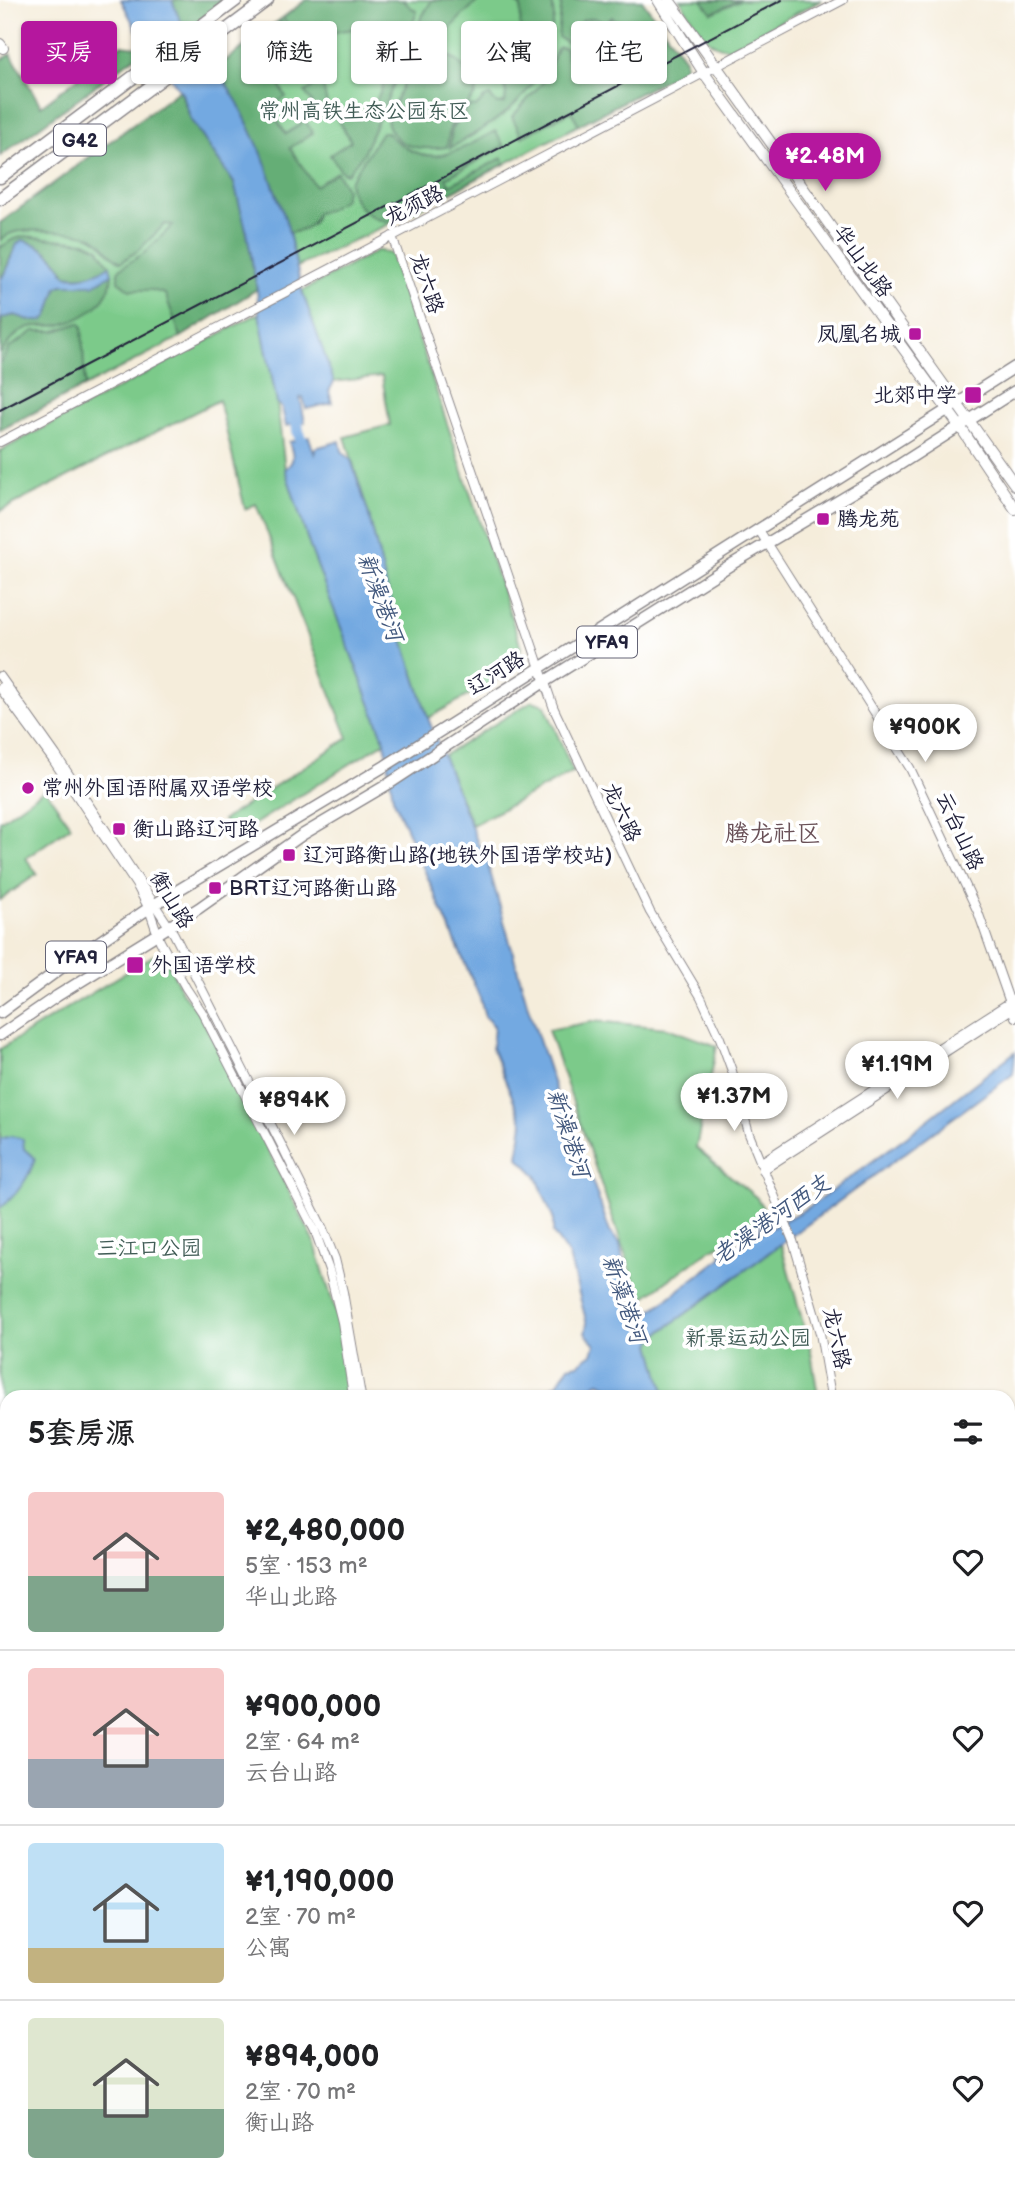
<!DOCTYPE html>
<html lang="zh">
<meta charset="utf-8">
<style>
:root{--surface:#fff;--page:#f2f2f2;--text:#202124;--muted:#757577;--line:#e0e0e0;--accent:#b5179e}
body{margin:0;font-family:"Balsamiq Sans","LXGW WenKai TC",sans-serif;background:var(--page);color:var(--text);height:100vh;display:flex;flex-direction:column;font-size:26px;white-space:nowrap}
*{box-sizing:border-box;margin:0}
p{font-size:23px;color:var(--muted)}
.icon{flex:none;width:38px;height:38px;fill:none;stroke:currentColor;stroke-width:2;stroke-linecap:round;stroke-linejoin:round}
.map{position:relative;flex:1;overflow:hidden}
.side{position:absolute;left:0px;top:1390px;width:1015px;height:800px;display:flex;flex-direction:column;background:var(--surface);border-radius:21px 21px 0 0;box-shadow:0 2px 5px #0004}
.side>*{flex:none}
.hud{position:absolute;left:21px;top:21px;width:973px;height:63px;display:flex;gap:14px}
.price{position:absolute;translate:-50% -60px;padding:0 16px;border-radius:24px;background:#fff;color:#222;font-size:23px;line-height:46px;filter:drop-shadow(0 2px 4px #0008)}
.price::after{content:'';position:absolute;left:50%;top:42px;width:21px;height:16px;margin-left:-10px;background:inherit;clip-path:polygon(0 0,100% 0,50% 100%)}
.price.selected{background:var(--accent);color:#fff}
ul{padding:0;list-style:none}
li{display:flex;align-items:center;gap:21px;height:175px;padding:0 28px}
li+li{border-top:2px solid var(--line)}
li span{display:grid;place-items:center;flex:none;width:196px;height:140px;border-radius:7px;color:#555}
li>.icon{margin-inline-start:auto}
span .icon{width:84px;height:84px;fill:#fffc;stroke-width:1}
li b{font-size:30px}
h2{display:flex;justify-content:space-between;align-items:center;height:84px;padding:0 28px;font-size:30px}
.pill{padding:0 24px;border-radius:7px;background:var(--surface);box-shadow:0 2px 5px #0004;font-size:24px;line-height:63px}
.pill.selected{background:var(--accent);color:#fff}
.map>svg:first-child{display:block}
.green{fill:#7cca8a;stroke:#4f7662;stroke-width:2}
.forest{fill:#65ae76;stroke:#446858;stroke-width:2}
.water{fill:#73a9e1;stroke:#4a668e;stroke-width:2}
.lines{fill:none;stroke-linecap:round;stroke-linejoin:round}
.river{stroke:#73a9e1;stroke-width:12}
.tertiary-casing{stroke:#8c888b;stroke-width:10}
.secondary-casing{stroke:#8c888b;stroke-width:12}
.primary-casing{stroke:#8c888b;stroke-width:13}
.motorway-casing{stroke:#8c888b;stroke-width:15}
.tertiary{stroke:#fff;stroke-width:8}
.secondary{stroke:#fff;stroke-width:10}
.primary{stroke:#fff;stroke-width:10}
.motorway{stroke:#fff;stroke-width:12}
.rail{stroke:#22223b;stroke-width:2}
.poi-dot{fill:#b5179e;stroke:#fff;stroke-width:2.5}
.labels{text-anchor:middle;stroke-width:7;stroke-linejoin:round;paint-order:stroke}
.shield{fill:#fff;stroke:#646476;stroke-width:2}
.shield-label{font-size:19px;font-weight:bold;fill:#22223b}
.park-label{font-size:21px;fill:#425d57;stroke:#fff}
.street-label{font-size:21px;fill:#22223b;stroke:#fff}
.poi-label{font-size:21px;fill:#22223b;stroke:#fff;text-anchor:start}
.water-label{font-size:23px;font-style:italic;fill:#42587d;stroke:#fff}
.quarter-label{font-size:24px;fill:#6a5158;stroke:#fff}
</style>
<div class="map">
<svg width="1015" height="2189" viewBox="0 0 1015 2189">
<rect width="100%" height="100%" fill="#fff"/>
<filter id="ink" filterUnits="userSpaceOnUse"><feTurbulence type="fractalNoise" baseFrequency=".0143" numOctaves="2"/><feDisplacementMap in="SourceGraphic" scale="14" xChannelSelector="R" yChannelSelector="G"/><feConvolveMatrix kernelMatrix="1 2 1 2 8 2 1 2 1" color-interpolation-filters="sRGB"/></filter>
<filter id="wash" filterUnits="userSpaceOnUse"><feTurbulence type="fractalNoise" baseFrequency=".00686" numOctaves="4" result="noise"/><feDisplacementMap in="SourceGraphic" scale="28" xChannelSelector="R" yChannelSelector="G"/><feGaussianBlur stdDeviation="1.57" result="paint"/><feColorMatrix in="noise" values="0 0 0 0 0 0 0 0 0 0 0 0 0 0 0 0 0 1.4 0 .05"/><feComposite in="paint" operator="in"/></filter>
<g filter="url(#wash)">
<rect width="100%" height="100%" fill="#f5eddb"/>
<path class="green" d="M306 0H642L685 59V65L680 72 396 221 297 267 289 233 216 68Z
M680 0H822L730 48C706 50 692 17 680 0Z
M180 90 257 289 181 337 0 430V223Z
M378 250 391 254 521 647 515 669 428 718 389 596 368 512 345 437 390 425 382 376 334 382 302 291Z
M259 313 277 403 285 469 310 547 385 742 234 837 223 820 348 738 256 504 245 509 219 400 0 511V451Z
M532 701 545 705 573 772 472 825 443 756Z
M45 789 71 826 26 858 37 874 0 900V821Z
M156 954H161L166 958 183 994 200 1014 314 1241 339 1323 348 1396H7V1633L0 1621V1049Z
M596 1021 667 1028 717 1046 696 1148 757 1198 770 1220 710 1250 641 1300 548 1030Z
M781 1244 811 1352 818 1396H665L651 1344 655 1336Z
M1008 2003 1015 2014V2101L1008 2106Z
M1015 2149V2187L1008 2180V2154Z
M663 2182H895L886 2189H678Z"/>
<path class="forest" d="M172 0H228L188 30 179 18Z
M306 0H402L417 12 409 32C397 38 383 31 370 30 345 27 322 34 300 47L283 18Z
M432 0H479C466 13 441 30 445 50 435 62 412 63 414 42 414 27 425 12 432 0Z
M512 0H552L554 18 548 48H527L528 37 520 29 521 7Z
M562 0H642L685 59V65L680 72 579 125 571 111 522 137 512 117 544 81 557 49 560 47 566 48 567 58 571 62 587 65 592 59C605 57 611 49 616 38L614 32 621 25 612 17 605 23 594 18 583 20C577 29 580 39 569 44L558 37Z
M702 0H740L712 13Z
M280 20 297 49 279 63 282 68 289 65 296 76 280 86 286 97 269 107 286 134 301 124 295 113 312 103 305 92 322 81 327 104 304 119 313 133 290 148 315 186 337 172 346 189 344 199 328 210 316 213C314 228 302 231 289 233 272 174 248 120 216 68Z
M370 35 397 44 403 51V64L363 154 347 174 342 172 330 155 351 141 332 110 358 119C379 104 387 85 384 60L361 41 362 36Z
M121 45 147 48 0 156V61L11 54 41 106Z
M540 52 548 53C532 101 492 125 450 148L452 128 470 106 476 107 484 98 490 96 497 104 505 103 506 93 501 70 513 60 523 69 530 68Z
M444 55C459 57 470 75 477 87L475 95 450 127 447 147C423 150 395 150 387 121L409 70Z
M180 90 191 120 234 183 247 233 257 289 181 337 165 294 152 290H130L118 281V272L121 268 144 253 173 225 165 224 139 250 121 262C109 257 105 243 92 237 76 231 32 229 15 232 10 233 4 237 0 240V223Z
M495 131 504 146 446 178 450 185 502 158 505 164 396 221C372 224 352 205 349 182L382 132H386C425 171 452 155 495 131Z
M24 236 85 242 98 248 110 266C96 274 82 279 66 275 58 258 41 244 22 240 10 250 9 268 0 280V248L12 240Z
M112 274C111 301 86 319 60 325 50 327 38 324 27 328 15 333 7 344 0 355L2 318 15 315 32 321 48 316 57 287 62 285H93Z
M79 323 82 326 85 386 0 430V365L9 348 34 331H56Z
M0 1650 7 1660V1719L0 1718Z"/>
<path class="water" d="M121 0H172L179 18 216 68 238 103 262 154 287 224 302 291 334 382 329 391 332 403 306 409 303 397 300 398 305 422 286 426 282 408 277 403 259 313 257 289 247 233 234 183 191 120 183 95 137 31Z
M22 240C40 244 58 258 65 275 81 280 96 274 110 266L112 274 93 285H62L57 287 48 316 42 321H32L15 315 2 318 0 321V280L6 272 17 244Z
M309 437 315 456V448L340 441 342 451 351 460 368 512 389 596 428 718 479 846 487 850 489 868 529 1010 559 1100 591 1177 610 1232 620 1244 631 1309 639 1320 645 1319 650 1312 722 1257 721 1251 726 1246H733L767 1230 811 1206 911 1133 1015 1052 1013 1074 655 1336 651 1344 665 1396H612L608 1386 599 1382 576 1396H537L557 1384 569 1366 578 1364 592 1354 595 1344 585 1333 587 1324 569 1256 553 1233V1218L536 1175 518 1157 523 1123 492 1048 494 1026 485 1017 480 998 393 798 385 742 310 547 285 469C296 461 293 454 289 442Z
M11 1136 23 1139 24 1149 35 1158C30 1177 16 1196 0 1208V1139Z
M0 1621 7 1633V1660L0 1650Z
M0 1718 7 1719V1762H0Z
M1008 2180 1015 2189H947L941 2182H1008Z"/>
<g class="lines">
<path class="river" d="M295 407 298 431 307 454"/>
</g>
</g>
<g filter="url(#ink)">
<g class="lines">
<g class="tertiary-casing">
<path id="tertiary" d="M392 236 554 709 650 912 701 997 720 1038 732 1071 749 1134 793 1241 820 1333 831 1396
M0 442 843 0
M759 530 910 768 978 912 1015 1017
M0 676 56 755 174 934 282 1146 323 1229 335 1259 343 1292 361 1396
M0 688 53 760 137 886 149 909 160 941 186 988 202 1012 315 1231 329 1270 342 1322 353 1396
M760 1163 1015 999
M763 1170 1015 1007
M1008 1659 1015 1654
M1008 1984 1015 1995
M1008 2120 1015 2115
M1008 2140 1015 2135
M93 2189 99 2182
M912 2189 923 2182
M937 2189 947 2182"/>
</g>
<g class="secondary-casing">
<path id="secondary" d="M658 0 704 73 963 431 1015 509
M669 0 1015 485
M0 44 3 48"/>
</g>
<g class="primary-casing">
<path id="primary" d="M0 1013 68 963 155 904 385 766 1015 367
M0 1035 57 996 199 908 302 835 390 783 544 682 732 564 899 465 1015 391
M0 1699 7 1708
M0 1715 7 1724
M599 2182 614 2189
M626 2182 640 2189"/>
</g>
<g class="motorway-casing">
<path id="motorway" d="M0 177 236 0
M0 199 267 0"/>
</g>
<use href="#tertiary" class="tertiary"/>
<use href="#secondary" class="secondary"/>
<use href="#primary" class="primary"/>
<use href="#motorway" class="motorway"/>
<path class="rail" d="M0 410 782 0"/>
</g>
</g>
<g class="poi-dot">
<rect x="908" y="327" width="14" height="14" rx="3.5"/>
<rect x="964" y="386" width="18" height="18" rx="3.5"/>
<rect x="816" y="512" width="14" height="14" rx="3.5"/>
<circle cx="28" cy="788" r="7"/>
<rect x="112" y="822" width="14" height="14" rx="3.5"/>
<rect x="282" y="848" width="14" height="14" rx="3.5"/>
<rect x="208" y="881" width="14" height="14" rx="3.5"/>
<rect x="126" y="956" width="18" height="18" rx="3.5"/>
</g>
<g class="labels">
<g class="shield">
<rect x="54" y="124.5" width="52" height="31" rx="5"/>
<rect x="577" y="626.5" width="60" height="31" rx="5"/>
<rect x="46" y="941.5" width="60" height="31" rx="5"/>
</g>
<g class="shield-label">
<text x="80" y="147">G42</text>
<text x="607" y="649">YFA9</text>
<text x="76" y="964">YFA9</text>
</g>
<g class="park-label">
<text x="364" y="118">常州高铁生态公园东区</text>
<text x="149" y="1255">三江口公园</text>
<text x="748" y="1345">新景运动公园</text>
</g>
<g class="street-label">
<text transform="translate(414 205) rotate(-27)" y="7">龙须路</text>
<text transform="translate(863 261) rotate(54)" y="7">华山北路</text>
<text transform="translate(427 283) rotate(71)" y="7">龙六路</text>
<text transform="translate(496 673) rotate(-32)" y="7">辽河路</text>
<text transform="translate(622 812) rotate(65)" y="7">龙六路</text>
<text transform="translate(960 831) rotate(65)" y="7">云台山路</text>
<text transform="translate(172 900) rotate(59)" y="7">衡山路</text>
<text transform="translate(837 1338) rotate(78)" y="7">龙六路</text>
</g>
<g class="poi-label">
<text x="901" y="341" text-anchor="end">凤凰名城</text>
<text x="957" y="402" text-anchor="end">北郊中学</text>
<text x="837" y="526">腾龙苑</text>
<text x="42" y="795">常州外国语附属双语学校</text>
<text x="133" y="836">衡山路辽河路</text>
<text x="303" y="862">辽河路衡山路(地铁外国语学校站)</text>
<text x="229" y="895">BRT辽河路衡山路</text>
<text x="151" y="972">外国语学校</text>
</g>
<g class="water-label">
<text transform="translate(381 597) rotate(70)" y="8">新澡港河</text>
<text transform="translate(569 1133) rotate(72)" y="8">新澡港河</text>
<text transform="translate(771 1219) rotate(-35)" y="8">老澡港河西支</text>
<text transform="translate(625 1299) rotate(71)" y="8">新藻港河</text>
</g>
<g class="quarter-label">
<text x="773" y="841">腾龙社区</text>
</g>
</g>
</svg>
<b class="price selected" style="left:825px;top:193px">¥2.48M</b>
<b class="price" style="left:925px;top:764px">¥900K</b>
<b class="price" style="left:897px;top:1101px">¥1.19M</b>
<b class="price" style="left:734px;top:1133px">¥1.37M</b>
<b class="price" style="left:294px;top:1137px">¥894K</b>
<div class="hud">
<a class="pill selected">买房</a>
<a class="pill">租房</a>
<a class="pill">筛选</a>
<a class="pill">新上</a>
<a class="pill">公寓</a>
<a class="pill">住宅</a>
</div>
<section class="side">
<h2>5套房源<svg class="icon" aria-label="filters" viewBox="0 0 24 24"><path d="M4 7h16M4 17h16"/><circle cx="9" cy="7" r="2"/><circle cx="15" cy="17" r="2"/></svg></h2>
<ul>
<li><span style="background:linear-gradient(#f6c9c9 60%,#7fa58c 0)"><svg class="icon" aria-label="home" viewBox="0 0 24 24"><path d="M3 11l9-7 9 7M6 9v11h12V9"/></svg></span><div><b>¥2,480,000</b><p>5室 · 153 m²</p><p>华山北路</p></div><svg class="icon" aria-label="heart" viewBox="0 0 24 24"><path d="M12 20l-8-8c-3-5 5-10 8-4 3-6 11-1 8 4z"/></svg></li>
<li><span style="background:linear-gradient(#f6c9c9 65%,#9aa5b1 0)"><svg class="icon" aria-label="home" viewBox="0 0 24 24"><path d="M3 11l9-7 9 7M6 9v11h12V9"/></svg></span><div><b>¥900,000</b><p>2室 · 64 m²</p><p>云台山路</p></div><svg class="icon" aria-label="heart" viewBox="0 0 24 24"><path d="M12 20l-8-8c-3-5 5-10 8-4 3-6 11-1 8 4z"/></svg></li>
<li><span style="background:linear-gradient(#bfe0f5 75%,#c2b280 0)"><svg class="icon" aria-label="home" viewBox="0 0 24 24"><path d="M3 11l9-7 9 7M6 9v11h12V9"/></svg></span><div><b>¥1,190,000</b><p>2室 · 70 m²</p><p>公寓</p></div><svg class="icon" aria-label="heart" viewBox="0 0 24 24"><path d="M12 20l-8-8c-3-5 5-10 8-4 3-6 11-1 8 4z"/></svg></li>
<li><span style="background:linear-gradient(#dfe7d0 65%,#7fa58c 0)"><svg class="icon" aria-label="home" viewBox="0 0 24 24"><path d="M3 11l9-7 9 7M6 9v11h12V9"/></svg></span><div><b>¥894,000</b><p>2室 · 70 m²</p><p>衡山路</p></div><svg class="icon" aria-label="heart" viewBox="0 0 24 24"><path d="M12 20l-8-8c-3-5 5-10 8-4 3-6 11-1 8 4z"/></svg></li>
</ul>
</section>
</div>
